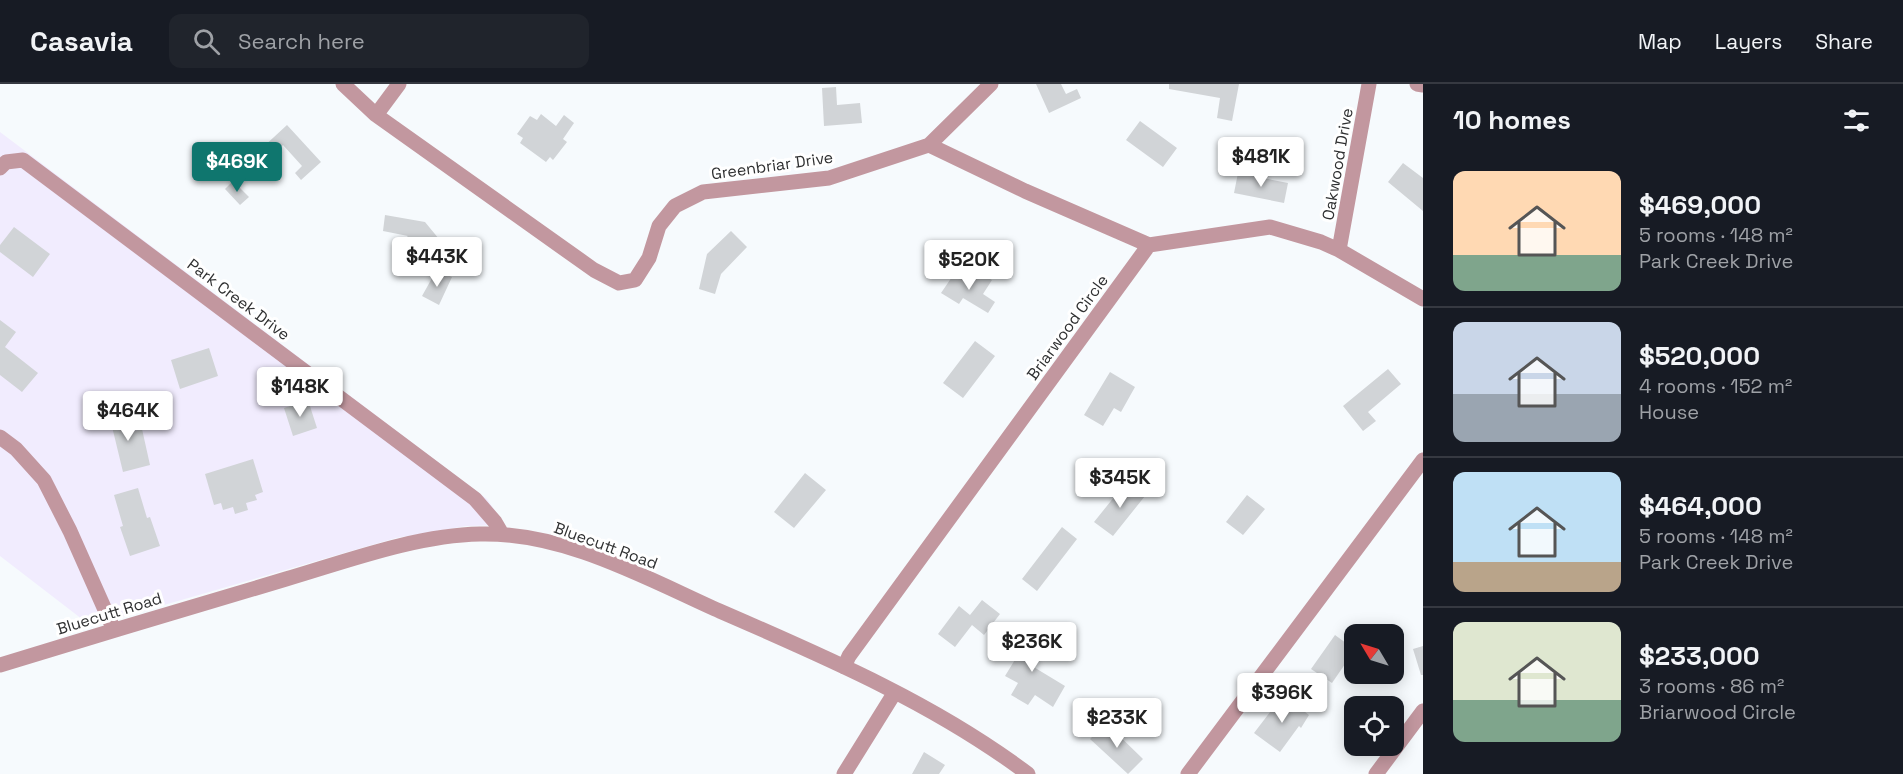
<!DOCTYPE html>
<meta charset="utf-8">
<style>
:root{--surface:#171b24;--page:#20242c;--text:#f1f3f6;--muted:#9ea1a6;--line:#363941;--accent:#0f766e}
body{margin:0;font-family:"Space Grotesk",sans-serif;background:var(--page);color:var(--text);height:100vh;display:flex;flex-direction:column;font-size:22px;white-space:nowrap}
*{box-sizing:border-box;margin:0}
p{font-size:20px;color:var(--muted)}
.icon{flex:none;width:33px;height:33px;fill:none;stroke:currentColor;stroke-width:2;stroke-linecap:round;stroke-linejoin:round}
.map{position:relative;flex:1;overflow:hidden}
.details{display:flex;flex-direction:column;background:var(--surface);width:480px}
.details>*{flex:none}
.needle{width:39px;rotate:308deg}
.tools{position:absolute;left:1344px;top:540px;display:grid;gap:12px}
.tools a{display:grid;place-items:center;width:60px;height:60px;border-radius:12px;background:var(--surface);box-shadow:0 3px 15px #0003;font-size:30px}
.price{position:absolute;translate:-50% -51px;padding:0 14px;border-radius:6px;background:#fff;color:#222;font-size:20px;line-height:39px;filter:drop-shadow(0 2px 3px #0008)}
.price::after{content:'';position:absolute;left:50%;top:36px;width:18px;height:14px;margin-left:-9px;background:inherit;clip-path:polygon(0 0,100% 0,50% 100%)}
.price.current{background:var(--accent);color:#fff}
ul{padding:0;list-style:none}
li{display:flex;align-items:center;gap:18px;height:150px;padding:0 30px}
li+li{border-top:2px solid var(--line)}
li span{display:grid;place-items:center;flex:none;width:168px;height:120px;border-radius:12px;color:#555}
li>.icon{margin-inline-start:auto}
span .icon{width:72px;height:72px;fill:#fffc;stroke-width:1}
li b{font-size:26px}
h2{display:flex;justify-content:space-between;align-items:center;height:72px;padding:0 30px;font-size:26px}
header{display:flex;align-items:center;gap:36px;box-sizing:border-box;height:84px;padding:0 30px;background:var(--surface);border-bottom:2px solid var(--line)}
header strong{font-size:28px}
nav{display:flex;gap:33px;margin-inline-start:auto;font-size:21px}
.search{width:420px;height:54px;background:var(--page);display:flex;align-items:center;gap:15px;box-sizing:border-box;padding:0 21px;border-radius:12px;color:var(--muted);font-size:22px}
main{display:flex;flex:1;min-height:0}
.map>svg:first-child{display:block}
.commercial{fill:#f1ecfe}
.building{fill:#d1d4d7}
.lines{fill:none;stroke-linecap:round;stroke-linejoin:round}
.minor{stroke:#c2979f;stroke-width:15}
.labels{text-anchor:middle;stroke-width:6;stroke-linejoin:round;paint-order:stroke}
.street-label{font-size:16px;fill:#2f3031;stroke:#fff}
</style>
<header>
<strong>Casavia</strong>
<div class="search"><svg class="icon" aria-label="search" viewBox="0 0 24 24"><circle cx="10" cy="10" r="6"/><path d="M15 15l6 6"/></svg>Search here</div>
<nav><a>Map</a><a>Layers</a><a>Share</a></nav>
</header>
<main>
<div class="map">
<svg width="1423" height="690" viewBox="0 0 1423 690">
<rect width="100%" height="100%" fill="#f6fafd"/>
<path class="commercial" d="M0 48 487 415 505 441 466 442 396 454 91 542 0 472Z"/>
<path class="building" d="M1036 0H1061L1066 10 1077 5 1081 14 1049 29Z
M1169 0H1239L1232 37 1217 34 1220 14 1169 5Z
M836 3 837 21 860 19 862 39 824 42 822 4Z
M541 30 556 42 564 31 574 39 563 55 567 58 553 76 550 73 546 78 520 59 523 54 517 50 530 32 537 36Z
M1140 37 1177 64 1163 83 1126 56Z
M287 41 321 78 301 96 295 89 302 82 283 61 269 73 261 65Z
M1403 79 1423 94V127L1388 98Z
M1238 89 1288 99 1284 119 1234 109Z
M233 97 249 113 240 121 225 105Z
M385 131 425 138 453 172 436 187 419 166 409 175 397 161 408 152 383 147Z
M14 143 50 170 33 193 0 168V161Z
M731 147 747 163 721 190 715 210 699 205 707 170Z
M436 187 452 193 439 221 422 212Z
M956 187 973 198 979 189 992 196 983 210 995 218 988 229 963 214 959 220 941 209Z
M0 236 16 248 5 263 38 289 22 308 0 291Z
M975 257 995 272 963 314 943 299Z
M209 264 218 292 180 305 171 276Z
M1388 285 1401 300 1368 328 1376 337 1363 347 1343 322Z
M1110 288 1135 303 1121 328 1114 324 1103 342 1084 331Z
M308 316 317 344 293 352 284 324Z
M124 322 130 348 142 345 150 381 123 388 108 326Z
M253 375 263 408 255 411 257 416 246 419 248 426 235 430 233 423 223 426 221 419 214 421 205 390Z
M805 389 826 406 794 444 774 428Z
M1127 397 1145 412 1113 452 1094 438Z
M138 404 147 434 150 433 160 462 130 472 120 443 123 442 114 411Z
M1247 411 1265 425 1243 451 1226 438Z
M1062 443 1077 455 1037 507 1022 495Z
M982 516 1000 530 984 551 972 541 955 563 938 550 959 522 970 531Z
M1023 543 1047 558 1032 582 1065 602 1053 623 1035 611 1028 621 1011 611 1018 599 1005 592 1024 561 1015 555Z
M1335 551 1354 565V567L1332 599 1311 585Z
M1423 562V591H1421L1413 565Z
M1283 611 1309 631 1301 644 1299 642 1280 668 1254 649Z
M1106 639 1143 675 1128 690 1090 655Z
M924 668 945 681 939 690H912Z"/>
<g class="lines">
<path class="minor" d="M343 0 376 31 594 186 619 199 635 196 649 174 659 142 675 122 703 108 829 94 929 61 1025 107 1149 161
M1417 0 1423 1
M376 31 399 0
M929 61 991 0
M0 84 6 78 23 76 475 415 495 438 502 450
M1339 166 1369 0
M0 353 16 365 44 396 70 447 114 546
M0 581C95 552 191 523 286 495 347 477 417 451 480 450 563 448 642 492 715 525 823 572 934 619 1028 690
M844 583 849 572 1149 161 1270 143 1321 158 1339 166 1423 215
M844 690 895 608
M1188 690 1423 376
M1376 690 1423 627"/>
</g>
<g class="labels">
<g class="street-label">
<text transform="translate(1337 80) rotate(-80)" y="6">Oakwood Drive</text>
<text transform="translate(772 81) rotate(-8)" y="6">Greenbriar Drive</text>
<text transform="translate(239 215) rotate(37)" y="6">Park Creek Drive</text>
<text transform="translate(1067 243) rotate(-54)" y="6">Briarwood Circle</text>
<text transform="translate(606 461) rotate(20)" y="6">Bluecutt Road</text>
<text transform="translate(109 529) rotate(-17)" y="6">Bluecutt Road</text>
</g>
</g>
</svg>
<div class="tools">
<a><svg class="needle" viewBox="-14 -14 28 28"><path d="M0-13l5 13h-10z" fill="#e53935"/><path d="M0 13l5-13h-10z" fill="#9ea1a6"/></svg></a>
<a><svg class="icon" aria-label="locate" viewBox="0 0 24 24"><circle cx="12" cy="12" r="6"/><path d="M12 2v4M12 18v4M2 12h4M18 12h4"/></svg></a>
</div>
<b class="price" style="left:1261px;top:104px">$481K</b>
<b class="price current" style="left:237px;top:109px">$469K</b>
<b class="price" style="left:437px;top:204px">$443K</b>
<b class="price" style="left:969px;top:207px">$520K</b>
<b class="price" style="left:300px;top:334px">$148K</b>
<b class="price" style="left:128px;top:358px">$464K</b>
<b class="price" style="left:1120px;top:425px">$345K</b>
<b class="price" style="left:1032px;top:589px">$236K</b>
<b class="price" style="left:1282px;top:640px">$396K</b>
<b class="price" style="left:1117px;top:665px">$233K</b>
</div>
<section class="details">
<h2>10 homes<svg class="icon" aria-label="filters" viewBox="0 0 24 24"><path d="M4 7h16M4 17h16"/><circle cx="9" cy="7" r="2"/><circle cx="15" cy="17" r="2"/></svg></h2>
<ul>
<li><span style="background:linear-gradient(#ffd9b3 70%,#7fa58c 0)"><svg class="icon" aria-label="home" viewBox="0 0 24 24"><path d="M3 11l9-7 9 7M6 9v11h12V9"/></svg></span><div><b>$469,000</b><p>5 rooms · 148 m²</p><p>Park Creek Drive</p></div></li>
<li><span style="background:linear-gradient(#c9d6e8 60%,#9aa5b1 0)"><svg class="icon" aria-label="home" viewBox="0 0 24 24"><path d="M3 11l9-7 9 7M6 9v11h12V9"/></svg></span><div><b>$520,000</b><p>4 rooms · 152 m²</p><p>House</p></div></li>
<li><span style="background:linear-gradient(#bfe0f5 75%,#b9a48a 0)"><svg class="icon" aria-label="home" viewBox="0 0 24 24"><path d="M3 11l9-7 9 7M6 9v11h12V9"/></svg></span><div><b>$464,000</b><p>5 rooms · 148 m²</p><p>Park Creek Drive</p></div></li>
<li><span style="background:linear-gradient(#dfe7d0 65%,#7fa58c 0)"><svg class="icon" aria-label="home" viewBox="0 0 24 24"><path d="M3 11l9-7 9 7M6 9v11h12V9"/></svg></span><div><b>$233,000</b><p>3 rooms · 86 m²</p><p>Briarwood Circle</p></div></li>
</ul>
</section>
</main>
